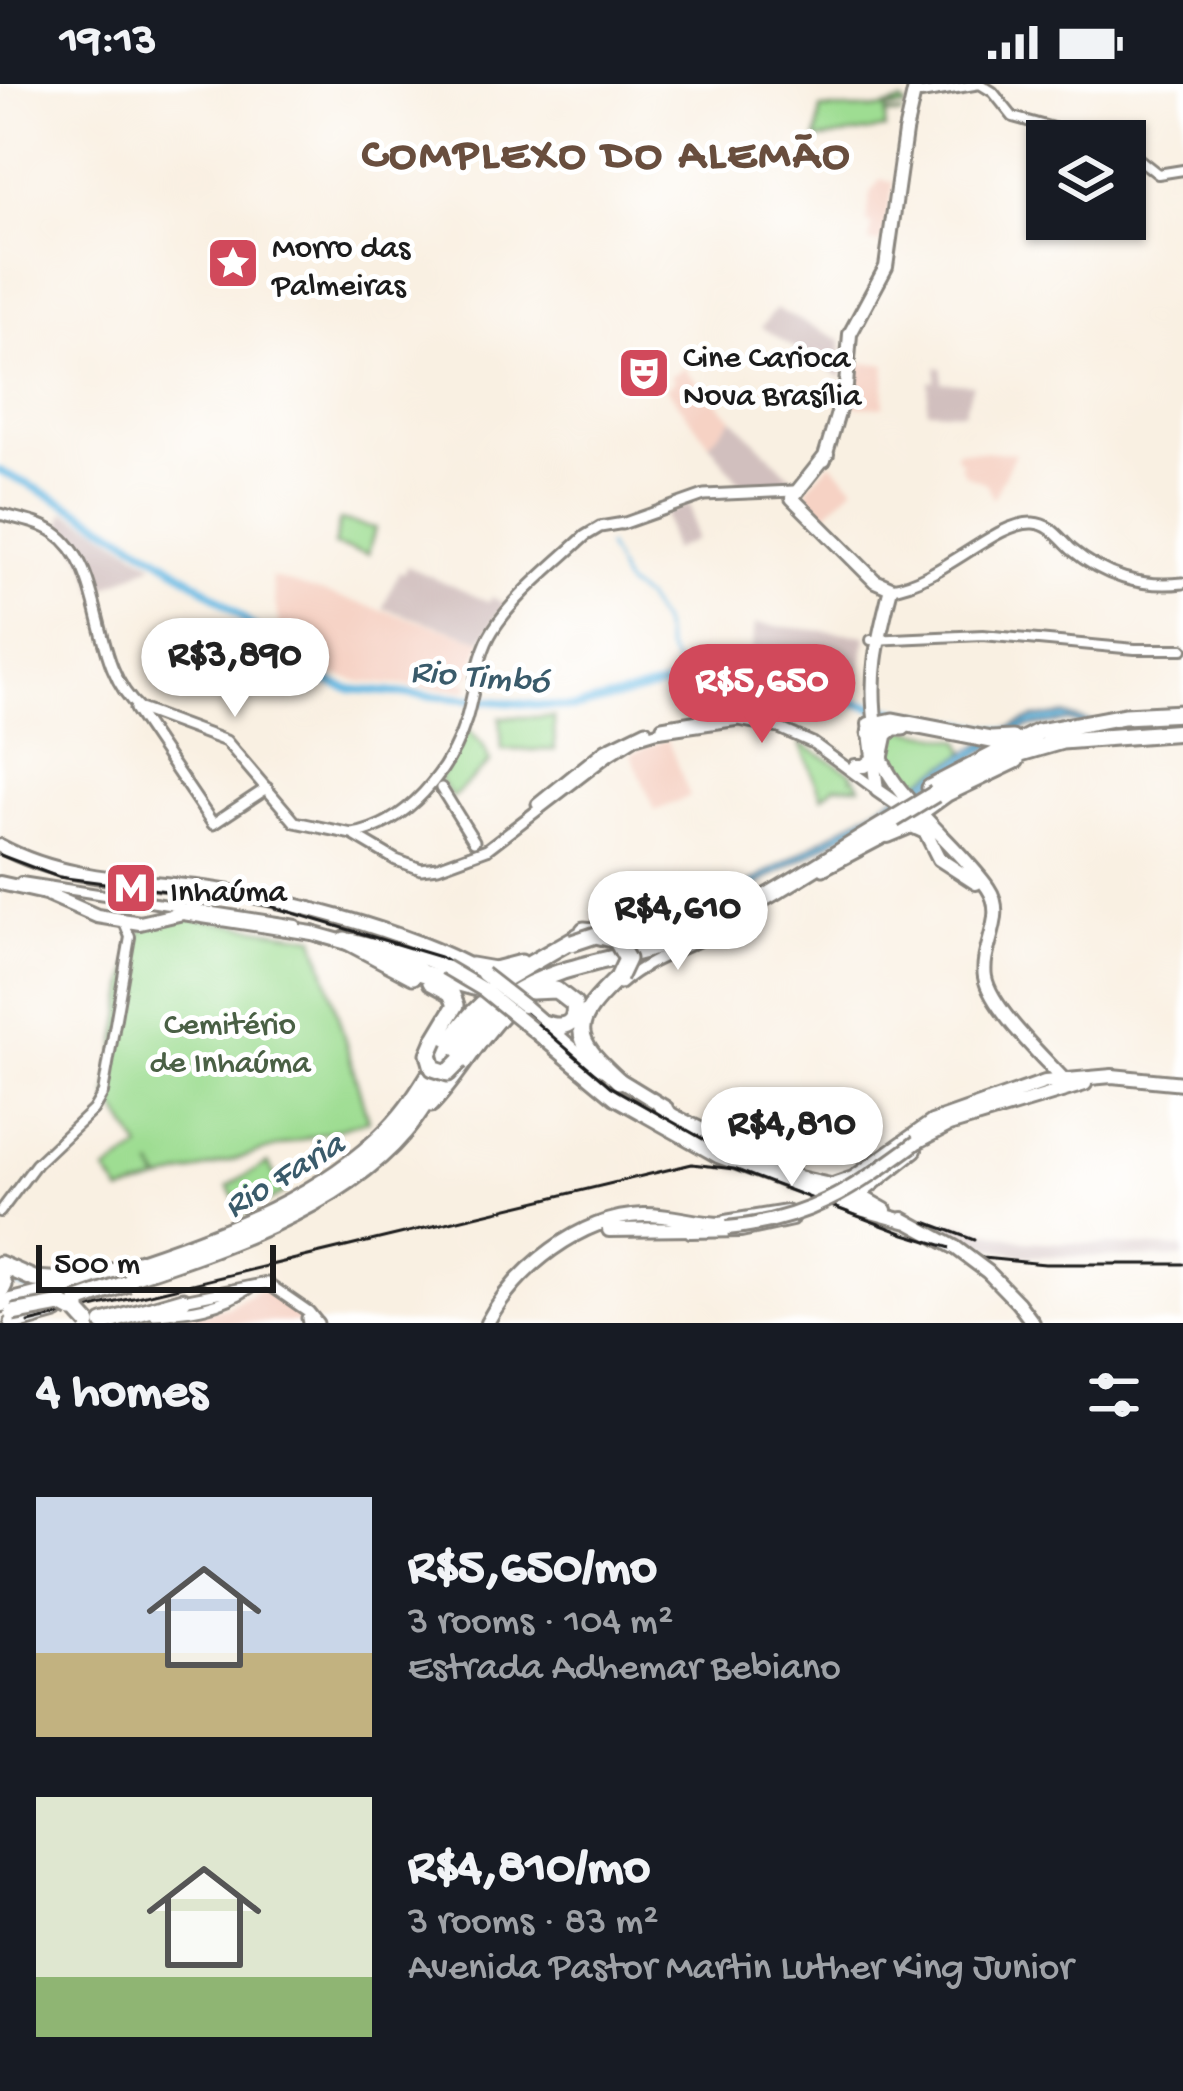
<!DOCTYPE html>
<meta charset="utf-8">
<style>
:root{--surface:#171b24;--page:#20242c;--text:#f1f3f6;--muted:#9ea1a6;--accent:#d1495b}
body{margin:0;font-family:"Gochi Hand",sans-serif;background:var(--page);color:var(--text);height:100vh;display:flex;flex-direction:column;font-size:45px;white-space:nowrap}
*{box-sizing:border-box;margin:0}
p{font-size:39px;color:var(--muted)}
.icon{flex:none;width:66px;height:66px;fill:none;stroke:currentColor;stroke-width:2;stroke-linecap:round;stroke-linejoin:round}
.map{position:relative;height:1239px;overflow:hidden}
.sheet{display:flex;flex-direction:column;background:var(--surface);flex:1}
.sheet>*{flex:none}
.fabs{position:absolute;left:1026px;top:36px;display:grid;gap:24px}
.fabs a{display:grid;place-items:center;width:120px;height:120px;border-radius:0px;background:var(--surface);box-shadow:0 3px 9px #0004;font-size:60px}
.scale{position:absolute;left:36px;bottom:30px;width:240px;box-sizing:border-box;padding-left:12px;border:6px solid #1c1c1c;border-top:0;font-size:33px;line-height:42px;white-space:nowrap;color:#1c1c1c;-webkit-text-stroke:9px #fff;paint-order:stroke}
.price{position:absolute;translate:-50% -102px;padding:0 27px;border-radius:42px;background:#fff;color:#222;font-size:39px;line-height:78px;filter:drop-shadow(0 3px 6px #0008)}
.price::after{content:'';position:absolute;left:50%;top:72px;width:36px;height:27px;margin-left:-18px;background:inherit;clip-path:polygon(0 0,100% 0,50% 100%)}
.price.on{background:var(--accent);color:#fff}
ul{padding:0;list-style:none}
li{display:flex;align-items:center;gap:36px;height:300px;padding:0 36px}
li span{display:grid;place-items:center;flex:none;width:336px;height:240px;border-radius:0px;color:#555}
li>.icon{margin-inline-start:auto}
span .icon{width:144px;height:144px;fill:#fffc;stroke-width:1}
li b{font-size:51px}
h2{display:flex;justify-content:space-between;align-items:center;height:144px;padding:0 36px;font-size:51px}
.status{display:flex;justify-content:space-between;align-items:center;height:84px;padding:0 60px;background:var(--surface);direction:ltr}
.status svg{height:33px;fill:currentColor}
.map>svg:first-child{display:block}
.built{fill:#f6d2c4}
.industrial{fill:#d1bfbe}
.green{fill:#9edd92;stroke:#5d7c57;stroke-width:3}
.water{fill:#67b9e2;stroke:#426a7f;stroke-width:3}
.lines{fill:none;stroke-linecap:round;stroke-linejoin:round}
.stream{stroke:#67b9e2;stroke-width:3}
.river{stroke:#67b9e2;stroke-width:8}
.tertiary-casing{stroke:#8a867f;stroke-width:14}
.secondary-casing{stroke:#8a867f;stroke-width:15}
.primary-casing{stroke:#8a867f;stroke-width:18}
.motorway-casing{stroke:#8a867f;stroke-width:21}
.tertiary{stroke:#fff;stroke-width:8}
.secondary{stroke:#fff;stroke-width:9}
.primary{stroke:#fff;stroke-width:12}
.motorway{stroke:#fff;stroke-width:15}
.rail{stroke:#1c1c1c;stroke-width:3}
.primary-bridge-casing{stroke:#8a867f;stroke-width:18;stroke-linecap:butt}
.motorway-bridge-casing{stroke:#8a867f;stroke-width:21;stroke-linecap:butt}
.primary-bridge{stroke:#fff;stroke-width:12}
.motorway-bridge{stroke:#fff;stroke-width:15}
.labels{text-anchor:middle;stroke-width:10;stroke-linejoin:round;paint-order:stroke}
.poi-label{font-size:33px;fill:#1c1c1c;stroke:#fff;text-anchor:start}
.park-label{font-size:33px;fill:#4a6045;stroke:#fff}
.water-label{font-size:36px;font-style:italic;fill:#3a5b6b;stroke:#fff}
.district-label{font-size:45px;font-weight:bold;letter-spacing:3px;fill:#694e3e;stroke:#fff}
</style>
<div class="status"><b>19:13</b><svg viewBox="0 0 49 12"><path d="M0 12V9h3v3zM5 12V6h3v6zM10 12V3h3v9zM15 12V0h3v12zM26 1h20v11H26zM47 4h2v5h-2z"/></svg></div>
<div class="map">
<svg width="1183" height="1239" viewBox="0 0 1183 1239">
<rect width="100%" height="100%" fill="#fff"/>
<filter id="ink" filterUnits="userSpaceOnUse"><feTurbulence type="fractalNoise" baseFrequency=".00833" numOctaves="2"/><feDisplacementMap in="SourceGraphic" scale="24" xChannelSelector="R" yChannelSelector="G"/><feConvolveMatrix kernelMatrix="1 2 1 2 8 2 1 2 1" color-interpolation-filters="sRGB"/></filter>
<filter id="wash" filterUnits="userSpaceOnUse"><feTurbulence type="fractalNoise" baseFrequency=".004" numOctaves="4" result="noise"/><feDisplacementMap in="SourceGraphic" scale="48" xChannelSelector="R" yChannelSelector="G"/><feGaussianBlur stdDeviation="2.7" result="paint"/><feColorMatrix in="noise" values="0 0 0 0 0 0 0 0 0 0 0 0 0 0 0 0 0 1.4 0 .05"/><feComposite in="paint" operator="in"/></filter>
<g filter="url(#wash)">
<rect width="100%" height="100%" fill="#f9f0e2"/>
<path class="built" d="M880 95 894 98 881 160 869 158 872 140 866 139 871 109Z
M855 279 886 280 884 323 849 322Z
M684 284 733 334 709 359 666 304 674 297 671 292Z
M960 366 1015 369 993 415 986 399 966 391 960 382 962 379 954 370Z
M831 378 854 402 822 433 809 417 808 403Z
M271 493 482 556 471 591 462 594 464 599 469 598 467 607 362 598 329 590 281 555Z
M667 655 690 712 655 727 631 670Z
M262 1204H270L299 1225 304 1239H131L226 1223Z"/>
<path class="industrial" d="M776 225 841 256 842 294 761 243Z
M936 283 942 284V298L973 300 964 328 927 326 929 297H935Z
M733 334 796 398 789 402 743 403 709 359Z
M690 421 696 456 672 466 665 429Z
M64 428 99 444 154 480 95 509 88 483 72 455 74 453 60 445Z
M407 482 489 518 492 513 505 520 482 556 383 524 399 487 403 489Z
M755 540 866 551 861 594 781 585 751 574Z
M926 1136 948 1145 953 1138 1025 1157 1183 1164V1174L1023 1172 961 1156 925 1140Z"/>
<path class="green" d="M902 18 906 23 886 25V29L904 30 886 31 885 45 816 56 821 25H879Z
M340 436 375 444 368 470 334 462Z
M500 633H554L555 666H502Z
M899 644 960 656 966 668 961 681 910 710C893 697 885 676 885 655Z
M468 645 483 661 490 678 452 714 439 695Z
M800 659 852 689 851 694 855 693 860 702H835L822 713Z
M173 831 315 853 368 1036 162 1097 152 1082 159 1098 121 1109 106 1088 141 1065 108 1012 134 859 144 845Z
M268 1079 284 1109 244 1131 228 1102Z"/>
<path class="water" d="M1063 631 1096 640 1183 634V643L1097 647 1069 637 1026 643 706 831 672 845 670 841 704 827 1006 645 1034 634Z"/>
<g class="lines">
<path class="stream" d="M607 462 625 501 644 514 661 540 667 566 677 582 696 592"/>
<path class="river" d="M0 387C74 422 144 461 211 509 254 540 296 590 348 605L573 624 725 587 890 627 1006 648
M9 1195 29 1204"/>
</g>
</g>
<g filter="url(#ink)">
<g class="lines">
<g class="tertiary-casing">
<path id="tertiary" d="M921 10 980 0 993 8 1013 33 1100 57
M1125 64 1158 90 1183 86
M871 556 983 551 1135 565H1183
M21 798 296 841
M352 854 389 863
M0 1128 36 1080 93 1026 103 1009 130 853 124 838
M690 1149 741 1148 792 1137 794 1131 787 1126 725 1136"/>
</g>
<g class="secondary-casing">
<path id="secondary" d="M0 430C18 435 39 438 54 448 108 485 88 579 140 625L226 657 295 738 352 750 396 776 421 785 438 783 487 765 609 671 636 654 656 648 739 636 779 644 813 659 877 706
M622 440 704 411 793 407
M891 504C940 498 996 437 1033 439 1051 440 1059 454 1071 465 1103 492 1142 504 1183 499
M135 625 213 740 267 704
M662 642 723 632
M441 704 474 757
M537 720 605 665 646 645
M352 750C407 741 450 687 466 636 475 607 477 571 493 546 515 511 555 480 585 452L600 443 624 439
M823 786 893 749
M620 900C658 867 706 860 746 831
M175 1229 183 1216 267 1199 309 1228 318 1239
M154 1230C191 1227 219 1224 251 1203
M307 1234 308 1239"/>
</g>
<g class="primary-casing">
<path id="primary" d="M827 370 792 414 875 497 891 504C877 558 868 593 877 649
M824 376 846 302 850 250 886 183 905 48 916 0
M869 640 877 706 919 735 939 775 976 799
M880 669C889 709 962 765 988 804 1008 833 980 863 985 893 990 923 1042 972 1063 995
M855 682H864L873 675
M888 752 912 742 925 748
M0 762C60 795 129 796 196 803 277 813 407 846 477 886
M0 799 45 809 97 832 140 839 183 829 312 849 372 866 412 870 445 883
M524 922 581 972 666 1024
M532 945 615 1014 718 1072 864 1126 908 1138
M659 1021 674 1032 799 1094 848 1105 885 1126
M917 1058 949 1041 1085 1000
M830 1102 853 1094 932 1038 1045 998 1112 992 1183 999
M856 1113 915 1066
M903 1135 956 1164
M609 1146 696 1145
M1018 1219 1033 1239
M487 1239C515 1185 580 1133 643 1131 671 1130 698 1141 726 1140"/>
</g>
<g class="motorway-casing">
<path id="motorway" d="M870 649 879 640 893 637 991 656 1012 655
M1007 673 1062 657 1183 648
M880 674 885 650 893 643H903
M930 704 1038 648 1124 632 1183 629
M922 727 947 709 1016 676
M584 846 647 852 679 848
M345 856 413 892
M396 868 422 889 485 906 582 850
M471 882 494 886 521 879
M618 894C569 941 570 952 619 997
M431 898 451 909 456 921 435 956
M531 907 556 906 574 920C577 943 561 945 543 939
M431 1020C459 991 476 956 505 927
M0 1180 34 1195 66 1197
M0 1187 4 1201 0 1209
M117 1197C210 1168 340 1124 404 1048 442 1003 459 946 509 912 560 878 624 877 680 855 755 826 825 775 894 735
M0 1220C48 1210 94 1194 141 1178 230 1148 321 1114 389 1045 433 1001 448 937 504 904
M13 1239 56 1227
M103 1239 183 1216"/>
</g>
<use href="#tertiary" class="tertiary"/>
<use href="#secondary" class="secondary"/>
<use href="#primary" class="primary"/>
<use href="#motorway" class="motorway"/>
<path class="rail" d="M0 771 58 793 260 819 440 873 508 914 611 1003 735 1073
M926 1138 974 1156
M29 1239 692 1080 734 1085 905 1150 983 1174 1045 1180H1183"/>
<g class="primary-bridge-casing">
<path id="primary-bridge" d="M445 883 484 906 532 945
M483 890 524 922
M727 1144C809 1136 853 1105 917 1058
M956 1164 988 1188 1018 1219"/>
</g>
<g class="motorway-bridge-casing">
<path id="motorway-bridge" d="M894 735 935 710
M572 859 596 851 616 856 627 875 618 894
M435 956 429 970 433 984 448 989 460 977
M13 1229 61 1220 72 1226
M88 1239 78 1228V1217L128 1199"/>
</g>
<use href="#primary-bridge" class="primary-bridge"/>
<use href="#motorway-bridge" class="motorway-bridge"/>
</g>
</g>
<defs>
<g id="sight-square" transform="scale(2.7)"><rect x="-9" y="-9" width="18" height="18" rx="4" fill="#d1495b" stroke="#fff"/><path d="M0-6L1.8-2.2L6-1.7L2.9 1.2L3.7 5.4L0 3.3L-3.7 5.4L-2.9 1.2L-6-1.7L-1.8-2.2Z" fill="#fff"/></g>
<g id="theatre-square" transform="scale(2.7)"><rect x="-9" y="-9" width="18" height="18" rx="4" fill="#d1495b" stroke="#fff"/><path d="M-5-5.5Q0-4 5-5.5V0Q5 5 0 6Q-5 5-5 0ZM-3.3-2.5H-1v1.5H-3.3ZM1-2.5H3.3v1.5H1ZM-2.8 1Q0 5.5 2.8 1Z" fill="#fff"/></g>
<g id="metro-square" transform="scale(2.7)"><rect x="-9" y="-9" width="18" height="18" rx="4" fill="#d1495b" stroke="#fff"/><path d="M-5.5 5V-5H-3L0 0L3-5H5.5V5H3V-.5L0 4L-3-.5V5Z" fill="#fff"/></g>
</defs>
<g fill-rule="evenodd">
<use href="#sight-square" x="233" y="179"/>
<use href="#theatre-square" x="644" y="289"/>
<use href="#metro-square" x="131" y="804"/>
</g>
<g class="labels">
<g class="poi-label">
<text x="272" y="172">Morro das<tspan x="272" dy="38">Palmeiras</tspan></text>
<text x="683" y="282">Cine Carioca<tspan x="683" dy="38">Nova Brasília</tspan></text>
<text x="170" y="816">Inhaúma</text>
</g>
<g class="park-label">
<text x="230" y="949">Cemitério<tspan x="230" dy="38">de Inhaúma</tspan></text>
</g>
<g class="water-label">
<text transform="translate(480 589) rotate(5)" y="13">Rio Timbó</text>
<text transform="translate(282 1088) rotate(-31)" y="13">Rio Faria</text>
</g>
<g class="district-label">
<text x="607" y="82">COMPLEXO DO ALEMÃO</text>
</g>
</g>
</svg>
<div class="fabs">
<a><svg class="icon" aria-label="layers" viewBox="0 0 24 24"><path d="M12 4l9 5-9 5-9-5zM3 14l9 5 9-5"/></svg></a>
</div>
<div class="scale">500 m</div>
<b class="price" style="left:235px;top:636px">R$3,890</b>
<b class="price on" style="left:762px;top:662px">R$5,650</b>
<b class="price" style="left:678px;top:889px">R$4,610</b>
<b class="price" style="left:792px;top:1105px">R$4,810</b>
</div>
<section class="sheet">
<h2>4 homes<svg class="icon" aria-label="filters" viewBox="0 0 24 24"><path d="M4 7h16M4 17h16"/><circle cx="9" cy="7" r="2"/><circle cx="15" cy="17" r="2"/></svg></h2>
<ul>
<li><span style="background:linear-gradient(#c9d6e8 65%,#c2b280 0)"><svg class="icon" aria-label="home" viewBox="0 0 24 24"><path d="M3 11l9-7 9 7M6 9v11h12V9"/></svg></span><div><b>R$5,650/mo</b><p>3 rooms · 104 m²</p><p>Estrada Adhemar Bebiano</p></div></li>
<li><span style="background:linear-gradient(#dfe7d0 75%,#8fb573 0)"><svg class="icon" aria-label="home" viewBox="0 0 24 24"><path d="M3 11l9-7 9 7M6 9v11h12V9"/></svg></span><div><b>R$4,810/mo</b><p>3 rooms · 83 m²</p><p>Avenida Pastor Martin Luther King Junior</p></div></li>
</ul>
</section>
